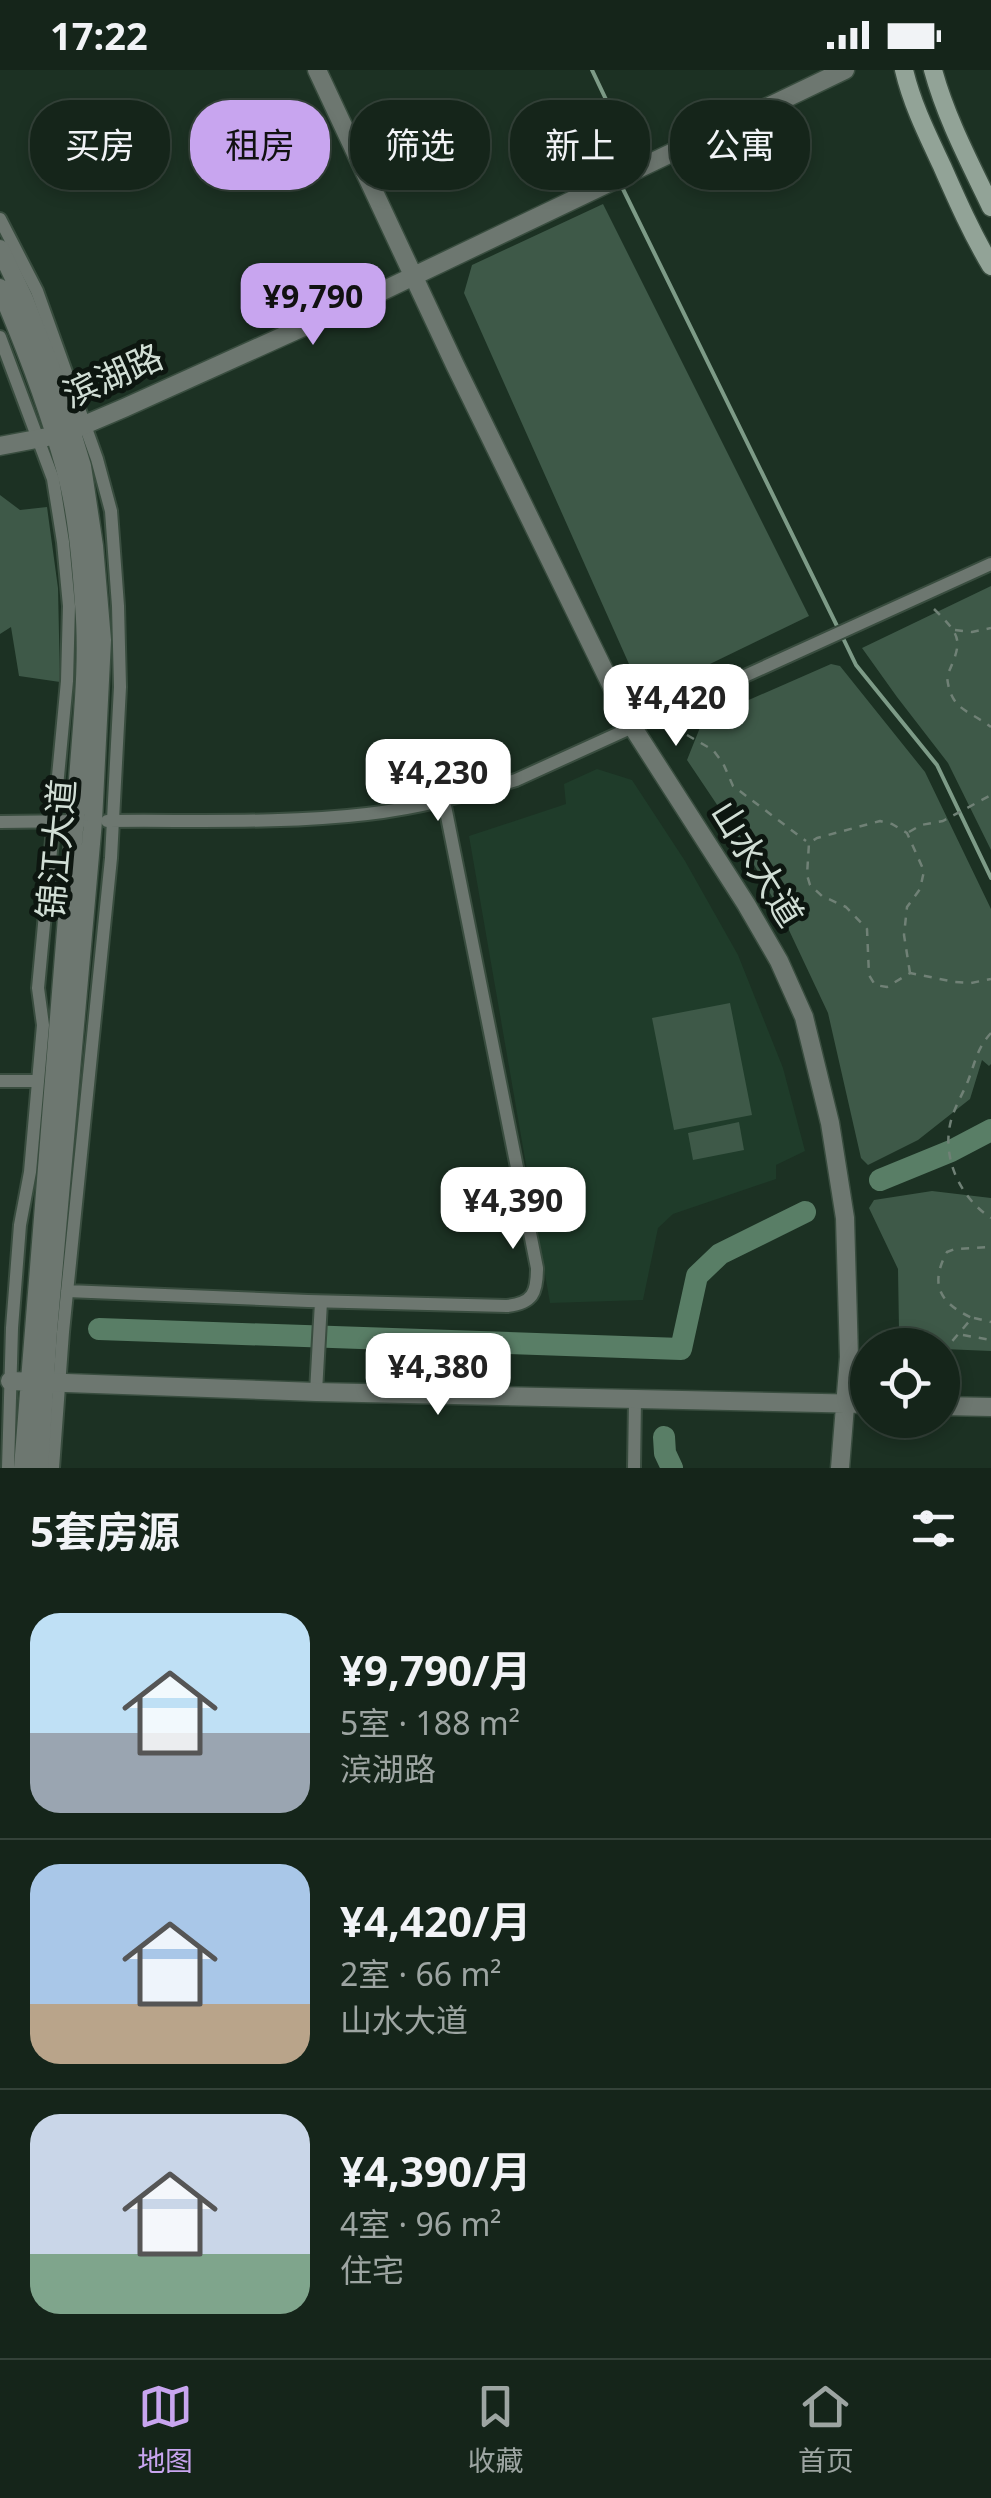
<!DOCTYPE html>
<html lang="zh">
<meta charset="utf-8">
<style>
:root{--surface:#15251a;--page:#223127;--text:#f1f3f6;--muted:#9da5a2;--line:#344239;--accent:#c8a5ef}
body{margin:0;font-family:"Noto Sans","Noto Sans SC",sans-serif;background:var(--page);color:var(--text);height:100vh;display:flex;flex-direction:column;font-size:38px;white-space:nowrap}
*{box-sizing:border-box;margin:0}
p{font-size:32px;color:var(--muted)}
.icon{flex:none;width:55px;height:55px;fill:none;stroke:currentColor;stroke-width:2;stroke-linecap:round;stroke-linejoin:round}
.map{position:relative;height:1398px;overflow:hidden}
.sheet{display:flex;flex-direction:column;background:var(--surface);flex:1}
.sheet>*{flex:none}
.top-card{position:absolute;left:30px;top:30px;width:932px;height:90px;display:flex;gap:20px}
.fabs{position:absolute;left:850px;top:1258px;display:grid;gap:20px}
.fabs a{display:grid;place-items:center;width:110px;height:110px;border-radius:50%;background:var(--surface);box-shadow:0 5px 15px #0003,0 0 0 2px var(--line);font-size:50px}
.price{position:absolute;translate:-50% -85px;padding:0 22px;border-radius:20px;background:#fff;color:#222;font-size:32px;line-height:65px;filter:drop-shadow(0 2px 5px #0008)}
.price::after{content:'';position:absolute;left:50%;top:60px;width:30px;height:22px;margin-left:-15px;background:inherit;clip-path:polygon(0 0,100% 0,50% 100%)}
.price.current{background:var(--accent);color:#111}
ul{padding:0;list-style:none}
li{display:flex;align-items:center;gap:30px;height:250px;padding:0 30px}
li+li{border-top:2px solid var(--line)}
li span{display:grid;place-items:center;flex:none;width:280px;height:200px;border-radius:30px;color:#555}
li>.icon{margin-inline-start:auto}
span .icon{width:120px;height:120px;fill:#fffc;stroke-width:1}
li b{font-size:42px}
h2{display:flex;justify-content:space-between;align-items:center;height:120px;padding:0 30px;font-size:42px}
.pill{padding:0 35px;border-radius:40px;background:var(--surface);box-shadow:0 5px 15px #0003,0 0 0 2px var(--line);font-size:35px;line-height:90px}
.pill.current{background:var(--accent);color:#111}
.status{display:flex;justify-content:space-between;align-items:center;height:70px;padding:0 50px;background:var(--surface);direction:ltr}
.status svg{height:28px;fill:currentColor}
.tabs{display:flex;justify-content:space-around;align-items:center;height:140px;border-top:2px solid var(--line);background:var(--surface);font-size:28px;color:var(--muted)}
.tabs a{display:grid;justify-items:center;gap:5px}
.tabs .current{color:var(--accent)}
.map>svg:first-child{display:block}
.built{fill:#1f3c2a}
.green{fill:#3e5948}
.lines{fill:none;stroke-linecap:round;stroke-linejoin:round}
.stream{stroke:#7d9b87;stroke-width:4}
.river{stroke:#597e66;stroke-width:22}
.minor-casing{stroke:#394d3f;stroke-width:16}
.tertiary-casing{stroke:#394d3f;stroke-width:21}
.secondary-casing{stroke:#394d3f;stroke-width:21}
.path{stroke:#708176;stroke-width:2.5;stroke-dasharray:8 8;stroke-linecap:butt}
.minor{stroke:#6d7770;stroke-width:12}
.tertiary{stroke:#6d7770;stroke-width:18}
.secondary{stroke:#92a397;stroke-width:18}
.labels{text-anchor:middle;stroke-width:10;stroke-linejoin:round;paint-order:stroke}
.street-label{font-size:35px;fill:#d1ded5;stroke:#0d1610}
</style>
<div class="status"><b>17:22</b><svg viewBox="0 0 49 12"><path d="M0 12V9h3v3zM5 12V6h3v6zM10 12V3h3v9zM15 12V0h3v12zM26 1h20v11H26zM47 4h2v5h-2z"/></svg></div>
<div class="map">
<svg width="991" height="1398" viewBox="0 0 991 1398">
<rect width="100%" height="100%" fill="#1c3123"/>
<path class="built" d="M597 699 632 710 685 791 738 885 783 998 805 1081 776 1095V1109L673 1144 658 1158 643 1230 550 1233 469 766 566 734 564 714Z"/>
<path class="green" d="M603 134 809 546 677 610 629 594 464 223 472 195Z
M0 425 20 440 47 437 58 518 60 612 19 606 11 557 0 564Z
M991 516V780L948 693 897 627 862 578Z
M831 594 840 596 925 702 991 839V994L989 996 982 990 970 1029 918 1070 868 1095 861 1088 828 943 779 839 736 763 687 690 703 650Z
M730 933 752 1045 674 1060 652 948Z
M739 1052 744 1080 693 1090 688 1063Z
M932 1121 991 1128V1281L943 1279 942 1275H915L899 1260 898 1199 869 1138 874 1130Z"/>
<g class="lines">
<path class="stream" d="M592 0 611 40 608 80 617 104
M620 113 838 558
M842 566 856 595 937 695 991 808"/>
<path class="river" d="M880 1110 951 1081 991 1060
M99 1259 681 1279 697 1206 720 1184 805 1142
M664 1367 665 1383 672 1398"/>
<g class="minor-casing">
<path id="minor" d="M0 149 37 221 97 389 111 441 118 536 120 617 111 788 63 1262 53 1398
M0 267 53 409 63 472 69 536 67 611 38 918 43 955 30 1102 20 1155 12 1258 8 1398
M107 751C194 750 282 754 367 744 419 738 467 725 516 710L991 494
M0 752 82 751
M0 1011H38
M67 1221 308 1231 507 1236C533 1233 537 1223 537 1198L444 731
M316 1322 321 1232
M634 1398 635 1329"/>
</g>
<g class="tertiary-casing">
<path id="tertiary" d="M317 0 455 295 617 627 632 656 746 834 779 891 804 947 830 1053 845 1148 849 1287 840 1398
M0 179 24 229 58 317 82 396 94 476 102 570 93 751 48 1261 39 1398
M0 218C25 276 48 337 65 398 77 441 81 490 84 534 89 593 82 652 78 710L23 1398
M0 376 63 364 124 338 372 226 845 0
M10 1311 316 1322 868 1334
M942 1336 991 1337"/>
</g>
<g class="secondary-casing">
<path id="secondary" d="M904 0C912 34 927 64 942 96 957 130 972 164 991 196
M933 0C946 48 970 93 991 137"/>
</g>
<path class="path" d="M934 539C962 567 963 570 947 606 950 640 967 639 991 657
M955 560 972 562 991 558
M687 665 713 680 723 693 733 716 806 771
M909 762 921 755 943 751 991 725
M910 903 904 865 907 837 920 819 924 801 907 763 892 754 880 751 817 768 809 773 807 805 810 815 822 826 846 837 867 859 869 905 875 915 887 917 910 903 955 912 971 913 991 909
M991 963C977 978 975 993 968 1011 963 1023 956 1035 952 1047 940 1085 959 1127 991 1148
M974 1248 991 1252
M963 1265 991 1270
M942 1283 972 1248C940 1233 929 1215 947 1182L955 1179 991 1177"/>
<use href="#minor" class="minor"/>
<use href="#tertiary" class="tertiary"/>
<use href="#secondary" class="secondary"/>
</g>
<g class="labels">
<g class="street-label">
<text transform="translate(113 306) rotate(-24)" y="12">滨湖路</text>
<text transform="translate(57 779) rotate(-85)" y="12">锦江大道</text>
<text transform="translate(757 794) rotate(58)" y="12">山水大道</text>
</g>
</g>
</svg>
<div class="fabs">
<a><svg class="icon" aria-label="locate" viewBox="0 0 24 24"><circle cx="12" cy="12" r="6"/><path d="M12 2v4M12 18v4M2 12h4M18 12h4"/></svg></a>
</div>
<b class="price current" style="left:313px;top:278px">¥9,790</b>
<b class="price" style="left:676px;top:679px">¥4,420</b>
<b class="price" style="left:438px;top:754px">¥4,230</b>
<b class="price" style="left:513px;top:1182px">¥4,390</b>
<b class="price" style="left:438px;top:1348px">¥4,380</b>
<div class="top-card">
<a class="pill">买房</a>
<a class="pill current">租房</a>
<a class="pill">筛选</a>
<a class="pill">新上</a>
<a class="pill">公寓</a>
</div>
</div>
<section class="sheet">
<h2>5套房源<svg class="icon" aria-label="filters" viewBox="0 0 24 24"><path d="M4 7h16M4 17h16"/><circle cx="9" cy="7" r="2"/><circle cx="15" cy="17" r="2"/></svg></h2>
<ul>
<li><span style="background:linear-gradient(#bfe0f5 60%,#9aa5b1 0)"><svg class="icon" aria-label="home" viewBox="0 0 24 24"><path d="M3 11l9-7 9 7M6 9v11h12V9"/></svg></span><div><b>¥9,790/月</b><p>5室 · 188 m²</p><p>滨湖路</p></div></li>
<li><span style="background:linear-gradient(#a9c7e8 70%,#b9a48a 0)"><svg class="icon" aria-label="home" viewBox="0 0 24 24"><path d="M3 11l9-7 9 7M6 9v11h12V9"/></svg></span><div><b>¥4,420/月</b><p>2室 · 66 m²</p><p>山水大道</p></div></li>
<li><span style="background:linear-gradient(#c9d6e8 70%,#7fa58c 0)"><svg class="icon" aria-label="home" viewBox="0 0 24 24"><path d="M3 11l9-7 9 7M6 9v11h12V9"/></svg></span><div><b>¥4,390/月</b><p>4室 · 96 m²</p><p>住宅</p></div></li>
</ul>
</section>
<nav class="tabs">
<a class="current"><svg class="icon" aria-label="map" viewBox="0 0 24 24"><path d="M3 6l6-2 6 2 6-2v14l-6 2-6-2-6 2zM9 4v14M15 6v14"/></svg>地图</a>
<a><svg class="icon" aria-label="saved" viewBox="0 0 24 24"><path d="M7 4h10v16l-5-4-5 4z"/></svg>收藏</a>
<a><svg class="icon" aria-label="home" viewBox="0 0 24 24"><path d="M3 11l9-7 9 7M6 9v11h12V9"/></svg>首页</a>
</nav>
